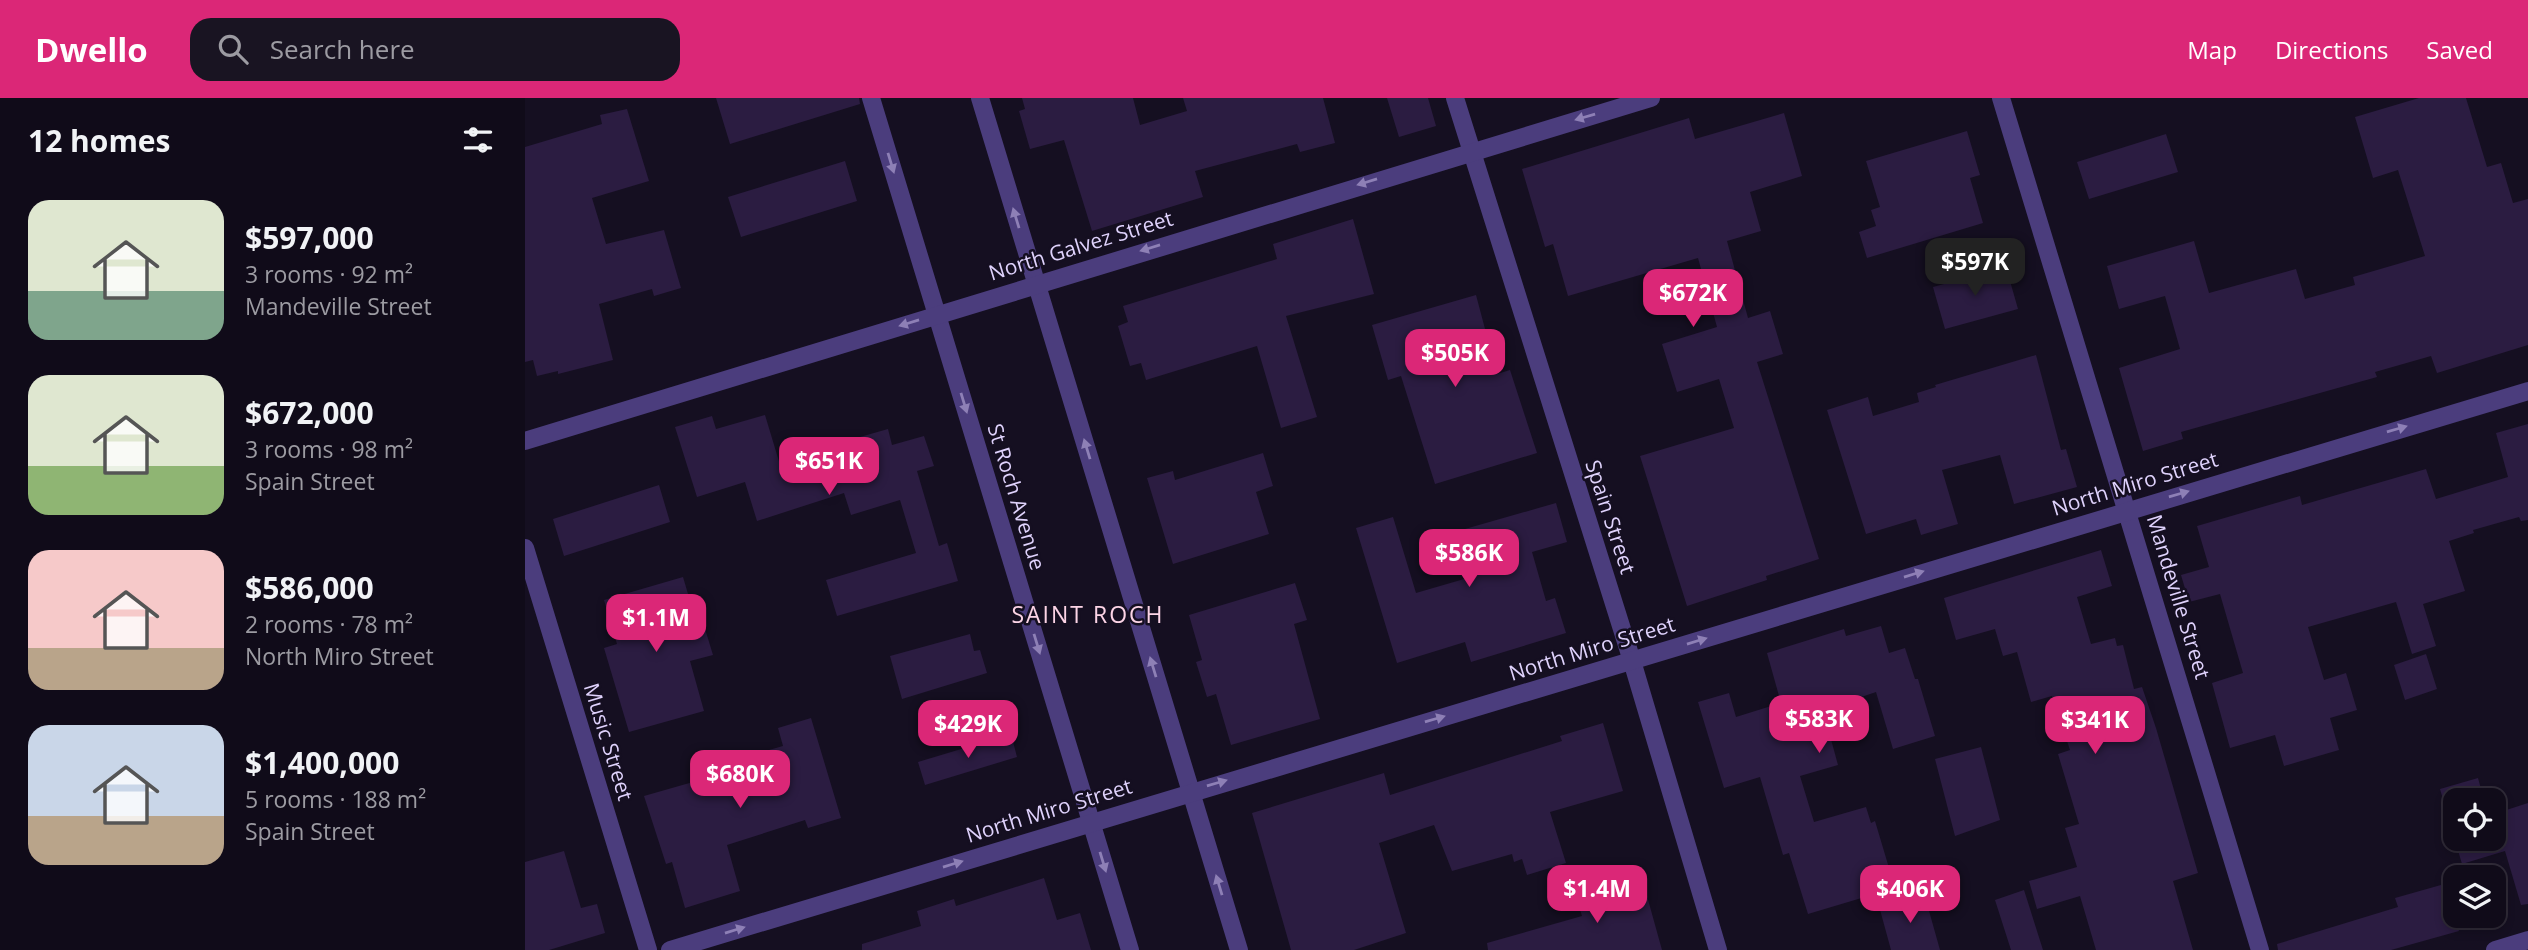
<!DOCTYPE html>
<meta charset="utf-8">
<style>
:root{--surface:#100b19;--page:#191422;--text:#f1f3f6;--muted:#9c9ba2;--line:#302b38;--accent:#db2777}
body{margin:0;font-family:"Open Sans",sans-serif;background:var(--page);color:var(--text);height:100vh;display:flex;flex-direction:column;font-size:26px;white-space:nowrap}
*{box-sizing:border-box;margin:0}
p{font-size:23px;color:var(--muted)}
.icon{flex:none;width:38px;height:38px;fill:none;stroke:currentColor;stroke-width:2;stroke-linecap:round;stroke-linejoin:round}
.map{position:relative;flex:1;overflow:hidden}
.sheet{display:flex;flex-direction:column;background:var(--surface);width:525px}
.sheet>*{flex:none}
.tools{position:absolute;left:1918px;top:690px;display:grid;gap:14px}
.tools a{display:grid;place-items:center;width:63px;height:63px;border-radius:14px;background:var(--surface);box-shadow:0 4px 10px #0003,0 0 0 2px var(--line);font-size:35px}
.price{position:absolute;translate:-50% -60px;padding:0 16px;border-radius:14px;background:var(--accent);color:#fff;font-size:23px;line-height:46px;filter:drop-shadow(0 2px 4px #0008)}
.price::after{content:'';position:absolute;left:50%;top:42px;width:21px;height:16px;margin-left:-10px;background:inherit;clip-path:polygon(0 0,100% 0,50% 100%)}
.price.current{background:#222;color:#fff}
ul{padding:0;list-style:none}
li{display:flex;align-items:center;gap:21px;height:175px;padding:0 28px}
li span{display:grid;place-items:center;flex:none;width:196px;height:140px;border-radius:21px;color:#555}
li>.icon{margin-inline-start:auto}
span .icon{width:84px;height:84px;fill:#fffc;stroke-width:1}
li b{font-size:30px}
h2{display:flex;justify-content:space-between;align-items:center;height:84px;padding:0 28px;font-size:30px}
header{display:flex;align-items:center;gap:42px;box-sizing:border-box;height:98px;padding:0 35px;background:var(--accent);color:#fff}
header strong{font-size:33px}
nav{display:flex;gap:38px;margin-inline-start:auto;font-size:24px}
.search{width:490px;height:63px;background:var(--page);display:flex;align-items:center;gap:18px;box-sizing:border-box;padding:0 24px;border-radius:21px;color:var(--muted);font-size:26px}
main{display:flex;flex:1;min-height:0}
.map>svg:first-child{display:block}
.building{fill:#2b1c41}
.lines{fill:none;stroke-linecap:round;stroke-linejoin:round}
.minor{stroke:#4b3d7d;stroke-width:18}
.tertiary{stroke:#4b3d7d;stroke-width:18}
.oneway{fill:#8e80b6}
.labels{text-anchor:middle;stroke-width:5;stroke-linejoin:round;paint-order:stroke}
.street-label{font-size:21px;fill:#dfd2fc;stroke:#150f21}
.neighbourhood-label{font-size:23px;letter-spacing:2px;fill:#fcd4e6;stroke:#150f21}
</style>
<header>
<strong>Dwello</strong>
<div class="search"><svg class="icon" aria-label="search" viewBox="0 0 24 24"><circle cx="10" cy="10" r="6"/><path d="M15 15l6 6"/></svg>Search here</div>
<nav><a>Map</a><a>Directions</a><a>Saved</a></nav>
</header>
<main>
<section class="sheet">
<h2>12 homes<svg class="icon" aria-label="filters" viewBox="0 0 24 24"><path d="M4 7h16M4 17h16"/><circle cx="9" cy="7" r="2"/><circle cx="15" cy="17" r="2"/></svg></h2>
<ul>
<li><span style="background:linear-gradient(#dfe7d0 65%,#7fa58c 0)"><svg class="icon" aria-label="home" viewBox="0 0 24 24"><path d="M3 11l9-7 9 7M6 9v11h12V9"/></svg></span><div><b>$597,000</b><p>3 rooms · 92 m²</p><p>Mandeville Street</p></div></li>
<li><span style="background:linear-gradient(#dfe7d0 65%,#8fb573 0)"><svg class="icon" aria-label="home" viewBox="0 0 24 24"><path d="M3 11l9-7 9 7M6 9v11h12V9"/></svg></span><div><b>$672,000</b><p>3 rooms · 98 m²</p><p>Spain Street</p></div></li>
<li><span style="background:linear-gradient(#f6c9c9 70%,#b9a48a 0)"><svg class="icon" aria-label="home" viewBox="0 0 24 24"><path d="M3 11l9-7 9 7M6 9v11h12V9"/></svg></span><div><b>$586,000</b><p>2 rooms · 78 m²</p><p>North Miro Street</p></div></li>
<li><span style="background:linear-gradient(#c9d6e8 65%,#b9a48a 0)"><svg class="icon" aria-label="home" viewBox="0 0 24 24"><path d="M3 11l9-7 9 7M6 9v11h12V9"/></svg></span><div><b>$1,400,000</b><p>5 rooms · 188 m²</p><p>Spain Street</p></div></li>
</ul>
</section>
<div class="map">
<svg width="2003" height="852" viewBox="0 0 2003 852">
<rect width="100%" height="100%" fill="#150f21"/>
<path class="building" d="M191 0H334L335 6 205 46Z
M497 0H608L615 27 662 13 658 0H798L810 45 775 54 772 46 670 73 678 99 567 133 539 42 505 51 494 13 500 11Z
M862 0H903L911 28 874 39Z
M1894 0H1941L1962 69 1976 65 1988 105 2003 101V247L1912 275 1906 258 1850 274 1852 279 1656 334 1658 341 1618 353 1594 270 1655 251 1640 198 1594 211 1582 168 1669 143 1684 195 1771 171 1780 201 1830 187 1828 179 1900 158 1873 72 1848 80 1830 19Z
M102 11 124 83 67 100 81 146 139 132 156 190 129 198 127 191 74 206 88 262 33 276V273L12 278 8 262 0 264V49L77 26 75 17Z
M1259 15 1277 78 1225 94 1236 133 1202 143 1223 220 1245 213 1258 256 1232 264 1294 461 1241 478 1242 482 1162 508 1115 358 1209 330 1194 281 1152 294 1137 246 1192 229 1173 160 1043 198 1028 146 1020 149 997 71 1164 20 1170 41Z
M1442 33 1455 77 1445 80 1458 125 1342 160 1334 134 1351 128 1346 112 1355 109 1341 63Z
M1641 36 1653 74 1564 101 1552 64Z
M320 63 332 103 216 139 203 99Z
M828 121 849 196 761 218 792 319 756 330 732 248 621 282 616 265 605 268 593 228 603 224 598 208 752 161 748 146Z
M1481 169 1493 211 1420 231 1408 189Z
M951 197 972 276 985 272 1012 355 910 386 876 278 863 282 847 227Z
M1511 257 1536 352 1541 351 1552 389 1489 406 1475 357 1417 372 1433 426 1396 437 1391 421 1341 436 1302 312 1343 299 1348 318 1394 304 1392 295 1411 289 1410 287Z
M240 317 256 370 337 345 335 339 363 331 367 347 399 338 409 368 392 373 414 448 422 445 433 483 312 518 301 482 391 455 375 402 326 417 319 395 232 423 220 384 172 399 150 329 187 318 191 331Z
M2003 326V422L1996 423 1994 419 1948 432 1949 435 1924 443 1940 493 1898 506 1911 548 1887 556 1871 504 1783 529 1799 582 1821 575 1832 612 1805 620 1814 652 1759 668 1750 637 1705 650 1687 585 1718 575 1695 496 1664 504 1656 477 1684 469 1672 428 1775 398 1777 407 1901 371 1911 401 1983 379 1971 335Z
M738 355 748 388 731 394 744 436 648 466 622 380 648 373 650 382Z
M134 387 145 424 39 458 28 421Z
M1031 405 1042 444 1007 454 1021 503 1030 500 1041 535 946 564 940 544 872 565 831 430 868 419 891 495 946 479 933 433Z
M1576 452 1587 488 1552 499 1566 546 1590 540 1592 548 1598 547 1609 591 1617 589 1631 630 1673 775 1648 783 1668 852H1571L1555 798 1512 811 1504 783 1552 769 1540 730 1554 726 1533 656 1545 652 1527 598 1506 604 1492 554 1478 558 1470 531 1431 542 1419 500Z
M158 479 171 523 177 521 188 557 165 563 179 613 104 634 79 550 92 546 79 502Z
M770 485 782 522 769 526 795 621 706 647 691 596 682 599 671 564 677 562 664 517Z
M1356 528 1364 555 1380 550 1390 581H1393L1410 638 1368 651 1351 594 1298 612 1313 667 1275 678 1289 724 1341 709 1346 725 1350 723 1370 790 1283 816 1264 755 1258 757 1235 679 1199 690 1173 604 1204 595 1211 619 1256 605 1242 555 1319 531 1321 538Z
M445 536 449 553 455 552 462 575 377 601 365 558Z
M1901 556 1912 591 1880 602 1869 567Z
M286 620 316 720 283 730 280 722 202 747 215 793 160 810 147 764 141 766 119 698 175 682 172 673 258 648 253 630Z
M1078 625 1098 693 1025 714 1041 765 1002 777 997 761 989 764 987 756 927 773 909 727 854 745 881 835 829 852H766L727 715 859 675 865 697 1037 643 1035 638Z
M486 636 492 659 400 687 393 664Z
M1456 649 1475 722 1430 738 1410 661Z
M1953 680 1959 702H1930V740H1969V716L2003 705V806L1996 807 1980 753 1937 766 1915 691Z
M39 753 56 810 72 806 80 835 24 852H0V764Z
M519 780 532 822 555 815 566 852H337V846L396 828 392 813 429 801 431 808Z
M1117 780 1137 852H963L962 845 1057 818 1051 799Z
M1930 783V821L1934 833 1866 852H1753L1752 846 1873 809 1870 800Z
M1499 792 1518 852H1486L1470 802Z
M1399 795 1415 852H1366L1354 808Z"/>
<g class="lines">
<path class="minor" d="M346 0 605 852
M455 0 714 852
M930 0 1107 563 1193 852
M1476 0 1735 852
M0 450 123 852
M1970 852 2003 842"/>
<path class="tertiary" d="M0 343 1126 0
M145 852 2003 293"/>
</g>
<defs><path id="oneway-solid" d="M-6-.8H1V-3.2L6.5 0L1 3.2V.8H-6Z" transform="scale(1.75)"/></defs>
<g class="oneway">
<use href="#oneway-solid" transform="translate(1060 19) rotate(164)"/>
<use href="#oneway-solid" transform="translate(366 65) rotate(73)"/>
<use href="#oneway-solid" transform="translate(842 84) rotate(163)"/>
<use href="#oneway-solid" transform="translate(491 120) rotate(-107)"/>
<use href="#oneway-solid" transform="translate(625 150) rotate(163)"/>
<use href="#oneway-solid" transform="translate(384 225) rotate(163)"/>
<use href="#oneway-solid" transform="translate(439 305) rotate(73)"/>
<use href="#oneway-solid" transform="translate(1872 331) rotate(-16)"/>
<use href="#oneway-solid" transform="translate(562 351) rotate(-107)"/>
<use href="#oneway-solid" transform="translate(1654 396) rotate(-16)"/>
<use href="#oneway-solid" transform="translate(1389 476) rotate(-17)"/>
<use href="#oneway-solid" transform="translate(1172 543) rotate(-17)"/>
<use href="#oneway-solid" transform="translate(512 546) rotate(73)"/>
<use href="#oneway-solid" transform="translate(628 569) rotate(-107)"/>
<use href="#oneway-solid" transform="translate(910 621) rotate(-16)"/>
<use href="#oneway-solid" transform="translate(692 685) rotate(-16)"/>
<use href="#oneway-solid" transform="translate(578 764) rotate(73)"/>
<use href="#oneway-solid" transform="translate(428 766) rotate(-17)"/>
<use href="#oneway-solid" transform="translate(694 787) rotate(-107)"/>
<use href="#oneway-solid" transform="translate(210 832) rotate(-17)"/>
</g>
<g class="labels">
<g class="street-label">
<text transform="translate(556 148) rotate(-17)" y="7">North Galvez Street</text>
<text transform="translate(1610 386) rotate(-17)" y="7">North Miro Street</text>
<text transform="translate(491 399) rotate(73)" y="7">St Roch Avenue</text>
<text transform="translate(1085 419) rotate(72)" y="7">Spain Street</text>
<text transform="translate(1653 499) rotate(73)" y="7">Mandeville Street</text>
<text transform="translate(1067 551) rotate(-17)" y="7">North Miro Street</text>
<text transform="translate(83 644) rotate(73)" y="7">Music Street</text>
<text transform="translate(524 713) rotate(-17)" y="7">North Miro Street</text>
</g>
<g class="neighbourhood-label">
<text x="563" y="525">SAINT ROCH</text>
</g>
</g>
</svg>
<div class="tools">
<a><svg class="icon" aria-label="locate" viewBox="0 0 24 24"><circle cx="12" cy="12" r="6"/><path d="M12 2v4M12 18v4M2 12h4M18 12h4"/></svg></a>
<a><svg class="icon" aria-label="layers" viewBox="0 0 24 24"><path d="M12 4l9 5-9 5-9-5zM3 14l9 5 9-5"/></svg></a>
</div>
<b class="price current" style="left:1450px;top:200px">$597K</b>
<b class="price" style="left:1168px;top:231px">$672K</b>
<b class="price" style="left:930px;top:291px">$505K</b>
<b class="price" style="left:304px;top:399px">$651K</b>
<b class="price" style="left:944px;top:491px">$586K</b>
<b class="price" style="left:131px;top:556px">$1.1M</b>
<b class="price" style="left:1294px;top:657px">$583K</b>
<b class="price" style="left:1570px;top:658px">$341K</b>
<b class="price" style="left:443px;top:662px">$429K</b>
<b class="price" style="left:215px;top:712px">$680K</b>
<b class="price" style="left:1072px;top:827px">$1.4M</b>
<b class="price" style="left:1385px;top:827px">$406K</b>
</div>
</main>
